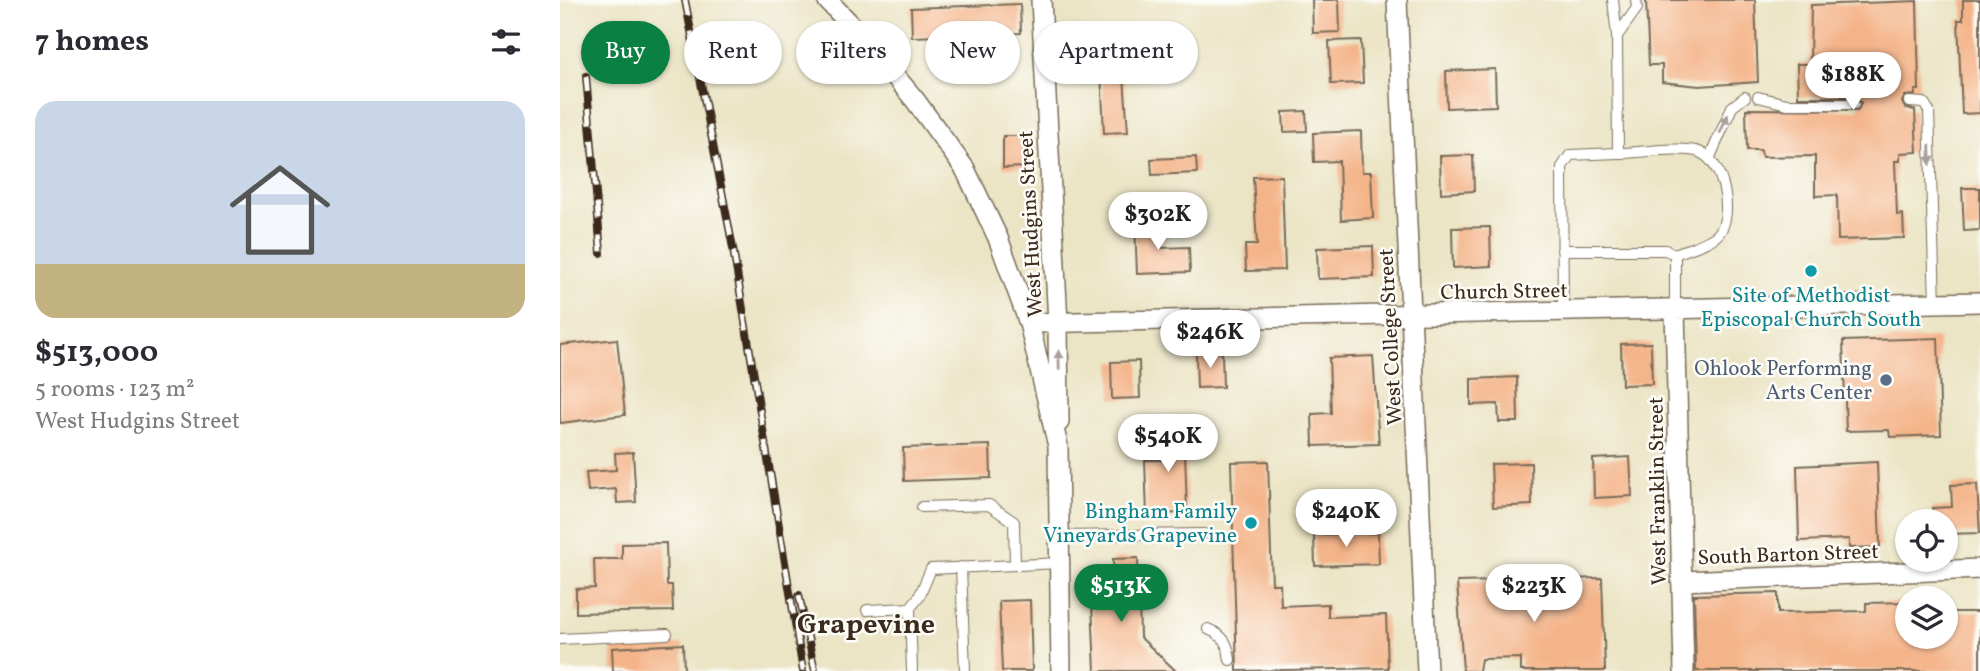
<!DOCTYPE html>
<meta charset="utf-8">
<style>
:root{--surface:#fff;--page:#f2f2f3;--text:#2b2b33;--muted:#7c7c81;--line:#e1e1e2;--accent:#0b8043}
body{margin:0;font-family:Vollkorn,serif;background:var(--page);color:var(--text);height:100vh;display:flex;flex-direction:column;font-size:26px;white-space:nowrap}
*{box-sizing:border-box;margin:0}
p{font-size:23px;color:var(--muted)}
.icon{flex:none;width:38px;height:38px;fill:none;stroke:currentColor;stroke-width:2;stroke-linecap:round;stroke-linejoin:round}
.map{position:relative;flex:1;overflow:hidden}
.panel{display:flex;flex-direction:column;background:var(--surface);width:560px}
.panel>*{flex:none}
.guide{position:absolute;left:21px;top:21px;width:665px;height:63px;display:flex;gap:14px}
.buttons{position:absolute;left:1335px;top:509px;display:grid;gap:14px}
.buttons a{display:grid;place-items:center;width:63px;height:63px;border-radius:50%;background:var(--surface);box-shadow:0 2px 5px #0004;font-size:35px}
.price{position:absolute;translate:-50% -60px;padding:0 16px;border-radius:24px;background:#fff;color:#222;font-size:23px;line-height:46px;filter:drop-shadow(0 2px 4px #0008)}
.price::after{content:'';position:absolute;left:50%;top:42px;width:21px;height:16px;margin-left:-10px;background:inherit;clip-path:polygon(0 0,100% 0,50% 100%)}
.price.current{background:var(--accent);color:#fff}
ul{padding:0;list-style:none}
li{display:grid;align-content:center;gap:14px;height:371px;padding:0 35px}
li+li{border-top:2px solid var(--line)}
li span{display:grid;place-items:center;height:217px;border-radius:21px;color:#555}
li>.icon{margin-inline-start:auto}
span .icon{width:126px;height:126px;fill:#fffc;stroke-width:1}
li b{font-size:30px}
h2{display:flex;justify-content:space-between;align-items:center;height:84px;padding:0 35px;font-size:30px}
.chip{padding:0 24px;border-radius:32px;background:var(--surface);box-shadow:0 2px 5px #0004;font-size:24px;line-height:63px}
.chip.current{background:var(--accent);color:#fff}
main{display:flex;flex:1;min-height:0}
.map>svg:first-child{display:block}
.building{fill:#f4b489}
.lines{fill:none;stroke-linecap:round;stroke-linejoin:round}
.service-casing{stroke:#796b58;stroke-width:12}
.minor-casing{stroke:#796b58;stroke-width:22}
.service{stroke:#fff;stroke-width:10}
.minor{stroke:#fff;stroke-width:19}
.rail-casing{stroke:#3b2a1e;stroke-width:8}
.rail{stroke:#fdfcf7;stroke-width:5;stroke-dasharray:16;stroke-linecap:butt}
.oneway{fill:#a79f9a}
.culture-dot{fill:#0f9aa8;stroke:#fdfcf7;stroke-width:2.5}
.service-dot{fill:#5c6f8a;stroke:#fdfcf7;stroke-width:2.5}
.labels{text-anchor:middle;stroke-width:5;stroke-linejoin:round;paint-order:stroke}
.street-label{font-size:21px;fill:#3b2a1e;stroke:#fdfcf7}
.culture-label{font-size:21px;fill:#0d838f;stroke:#fdfcf7}
.service-label{font-size:21px;fill:#4e5e75;stroke:#fdfcf7;text-anchor:end}
.district-label{font-size:28px;font-weight:bold;fill:#3b2a1e;stroke:#fdfcf7}
</style>
<main>
<section class="panel">
<h2>7 homes<svg class="icon" aria-label="filters" viewBox="0 0 24 24"><path d="M4 7h16M4 17h16"/><circle cx="9" cy="7" r="2"/><circle cx="15" cy="17" r="2"/></svg></h2>
<ul>
<li><span style="background:linear-gradient(#c9d6e8 75%,#c2b280 0)"><svg class="icon" aria-label="home" viewBox="0 0 24 24"><path d="M3 11l9-7 9 7M6 9v11h12V9"/></svg></span><div><b>$513,000</b><p>5 rooms · 123 m²</p><p>West Hudgins Street</p></div></li>
</ul>
</section>
<div class="map">
<svg width="1420" height="671" viewBox="0 0 1420 671">
<rect width="100%" height="100%" fill="#fdfcf7"/>
<filter id="ink" filterUnits="userSpaceOnUse"><feTurbulence type="fractalNoise" baseFrequency=".0143" numOctaves="2"/><feDisplacementMap in="SourceGraphic" scale="14" xChannelSelector="R" yChannelSelector="G"/><feConvolveMatrix kernelMatrix="1 2 1 2 8 2 1 2 1" color-interpolation-filters="sRGB"/></filter>
<filter id="wash" filterUnits="userSpaceOnUse"><feTurbulence type="fractalNoise" baseFrequency=".00686" numOctaves="4" result="noise"/><feDisplacementMap in="SourceGraphic" scale="28" xChannelSelector="R" yChannelSelector="G"/><feGaussianBlur stdDeviation="1.57" result="paint"/><feColorMatrix in="noise" values="0 0 0 0 0 0 0 0 0 0 0 0 0 0 0 0 0 1.4 0 .05"/><feComposite in="paint" operator="in"/></filter>
<g filter="url(#wash)">
<rect width="100%" height="100%" fill="#ebe4c5"/>
<g id="blocks">
<path class="building" d="M752 0H779L780 32 753 33Z
M1086 0H1195L1198 82 1139 86 1102 82V65H1089Z
M1403 0H1420V113L1402 114 1398 20H1403Z
M1357 1 1359 90H1355V95L1345 96 1342 102 1345 108 1355 110 1357 152 1340 153V161H1335L1337 215 1343 214 1344 238 1278 240 1277 195 1255 196V156L1202 157 1201 150H1187L1186 109 1298 110 1301 103 1295 97H1238L1237 64H1250L1251 5Z
M460 4 461 33 352 37 351 8Z
M801 40 803 83 771 84 769 41Z
M562 50 568 132 544 133 540 51Z
M935 69 936 106 887 108 886 71Z
M746 111 747 131 724 132 723 112Z
M801 131 802 172H811L813 218 781 220 779 161 754 162 753 133Z
M443 136H464L465 167 443 168Z
M913 155 914 191 881 193 880 156Z
M636 157 637 173 592 175 591 159Z
M722 176 725 270 686 271 685 245H697L693 177Z
M1402 188H1420V230L1404 231Z
M600 222 601 248 629 247 630 272 577 274 575 223Z
M930 227 931 266 893 268 892 228Z
M813 246 814 277 758 279 757 248Z
M1378 338 1381 435 1330 437 1329 430 1286 431 1283 341Z
M57 339 65 415 0 423V345Z
M1091 343 1092 384 1062 385 1061 344Z
M662 352 663 387 637 388 636 353Z
M813 356 819 444 753 446 752 414 771 413 769 358Z
M579 361 580 398 552 399 551 362Z
M957 377 958 422H939L938 404 911 405V379Z
M624 421 627 513 587 514 585 460H602L601 427H608V422Z
M430 445 431 478 344 481 343 448Z
M73 452 76 502 57 503 56 489 28 491 26 472 56 470 55 453Z
M1070 457 1072 496 1034 498 1033 459Z
M708 461 712 584H720L721 606 768 604V617L826 615 828 668 677 671 671 462Z
M1317 462 1320 547 1289 548V539L1239 541 1237 466Z
M971 463 972 505 933 507 931 464Z
M1417 484 1420 533 1386 534V522H1373L1372 508 1392 507 1391 485Z
M818 533 819 564 755 566 754 535Z
M106 543 107 585H112L113 611 16 613V589L35 588 34 559H62V544Z
M578 558 580 637 616 671H535L531 581 554 580 553 559Z
M1042 578 1045 671H961V658L921 659 919 671H903L897 582Z
M1218 593V613L1306 611V603L1348 602V637H1386V612H1420V671H1136L1134 595Z
M470 600 472 671H442L439 601Z
M123 644 124 671H53L52 648Z"/>
</g>
</g>
<g filter="url(#ink)">
<use href="#blocks" fill-opacity="0" stroke="#796b58" stroke-width="2"/>
<g class="lines">
<g class="service-casing">
<path id="service" d="M1057 36 1077 8 1076 0
M1198 97 1227 104H1294
M1349 102 1364 103 1369 111 1375 303
M1058 153C1079 153 1121 146 1139 152 1164 161 1174 215 1159 233 1151 243 1127 249 1115 254V310
M1150 157 1172 107 1185 97
M1002 250H1105L1115 254
M1003 312 1002 167 1010 155 1058 153 1057 36 1053 0
M362 507 429 505 454 522 455 565
M500 536 644 534
M401 567 405 671
M307 610 350 608
M648 629C664 636 668 643 670 660
M0 639 107 634
M352 671 350 608 359 597 371 569 500 563"/>
</g>
<g class="minor-casing">
<path id="minor" d="M267 0 299 33 355 100 405 169 438 238 469 323 498 446 501 671
M481 0 498 323 499 422
M837 0 867 671
M1115 310 1124 671
M469 323 1420 302
M1121 581 1420 569"/>
</g>
<use href="#service" class="service"/>
<use href="#minor" class="minor"/>
<g class="rail-casing">
<path id="rail" d="M125 0 172 243 243 671
M26 76 41 253
M239 595 255 671"/>
</g>
<use href="#rail" class="rail"/>
</g>
<defs><path id="oneway-solid" d="M-6-.8H1V-3.2L6.5 0L1 3.2V.8H-6Z" transform="scale(1.75)"/></defs>
<g class="oneway">
<use href="#oneway-solid" transform="translate(1164 124) rotate(-66)"/>
<use href="#oneway-solid" transform="translate(1370 155) rotate(88)"/>
<use href="#oneway-solid" transform="translate(499 360) rotate(-91)"/>
</g>
</g>
<g class="culture-dot">
<circle cx="1251" cy="271" r="7"/>
<circle cx="691" cy="523" r="7"/>
</g>
<circle class="service-dot" cx="1326" cy="380" r="7"/>
<g class="labels">
<g class="street-label">
<text transform="translate(470 224) rotate(-93)" y="7">West Hudgins Street</text>
<text transform="translate(944 291) rotate(-1)" y="7">Church Street</text>
<text transform="translate(830 337) rotate(-93)" y="7">West College Street</text>
<text transform="translate(1097 491) rotate(-91)" y="7">West Franklin Street</text>
<text transform="translate(1228 554) rotate(-2)" y="7">South Barton Street</text>
</g>
<g class="culture-label">
<text x="1251" y="302">Site of Methodist<tspan x="1251" dy="24">Episcopal Church South</tspan></text>
<text x="677" y="518" text-anchor="end">Bingham Family<tspan x="677" dy="24">Vineyards Grapevine</tspan></text>
</g>
<g class="service-label">
<text x="1312" y="375">Ohlook Performing<tspan x="1312" dy="24">Arts Center</tspan></text>
</g>
<g class="district-label">
<text x="306" y="633">Grapevine</text>
</g>
</g>
</svg>
<div class="buttons">
<a><svg class="icon" aria-label="locate" viewBox="0 0 24 24"><circle cx="12" cy="12" r="6"/><path d="M12 2v4M12 18v4M2 12h4M18 12h4"/></svg></a>
<a><svg class="icon" aria-label="layers" viewBox="0 0 24 24"><path d="M12 4l9 5-9 5-9-5zM3 14l9 5 9-5"/></svg></a>
</div>
<b class="price" style="left:1293px;top:112px">$188K</b>
<b class="price" style="left:598px;top:252px">$302K</b>
<b class="price" style="left:650px;top:370px">$246K</b>
<b class="price" style="left:608px;top:474px">$540K</b>
<b class="price" style="left:786px;top:549px">$240K</b>
<b class="price current" style="left:561px;top:624px">$513K</b>
<b class="price" style="left:974px;top:624px">$223K</b>
<div class="guide">
<a class="chip current">Buy</a>
<a class="chip">Rent</a>
<a class="chip">Filters</a>
<a class="chip">New</a>
<a class="chip">Apartment</a>
</div>
</div>
</main>
